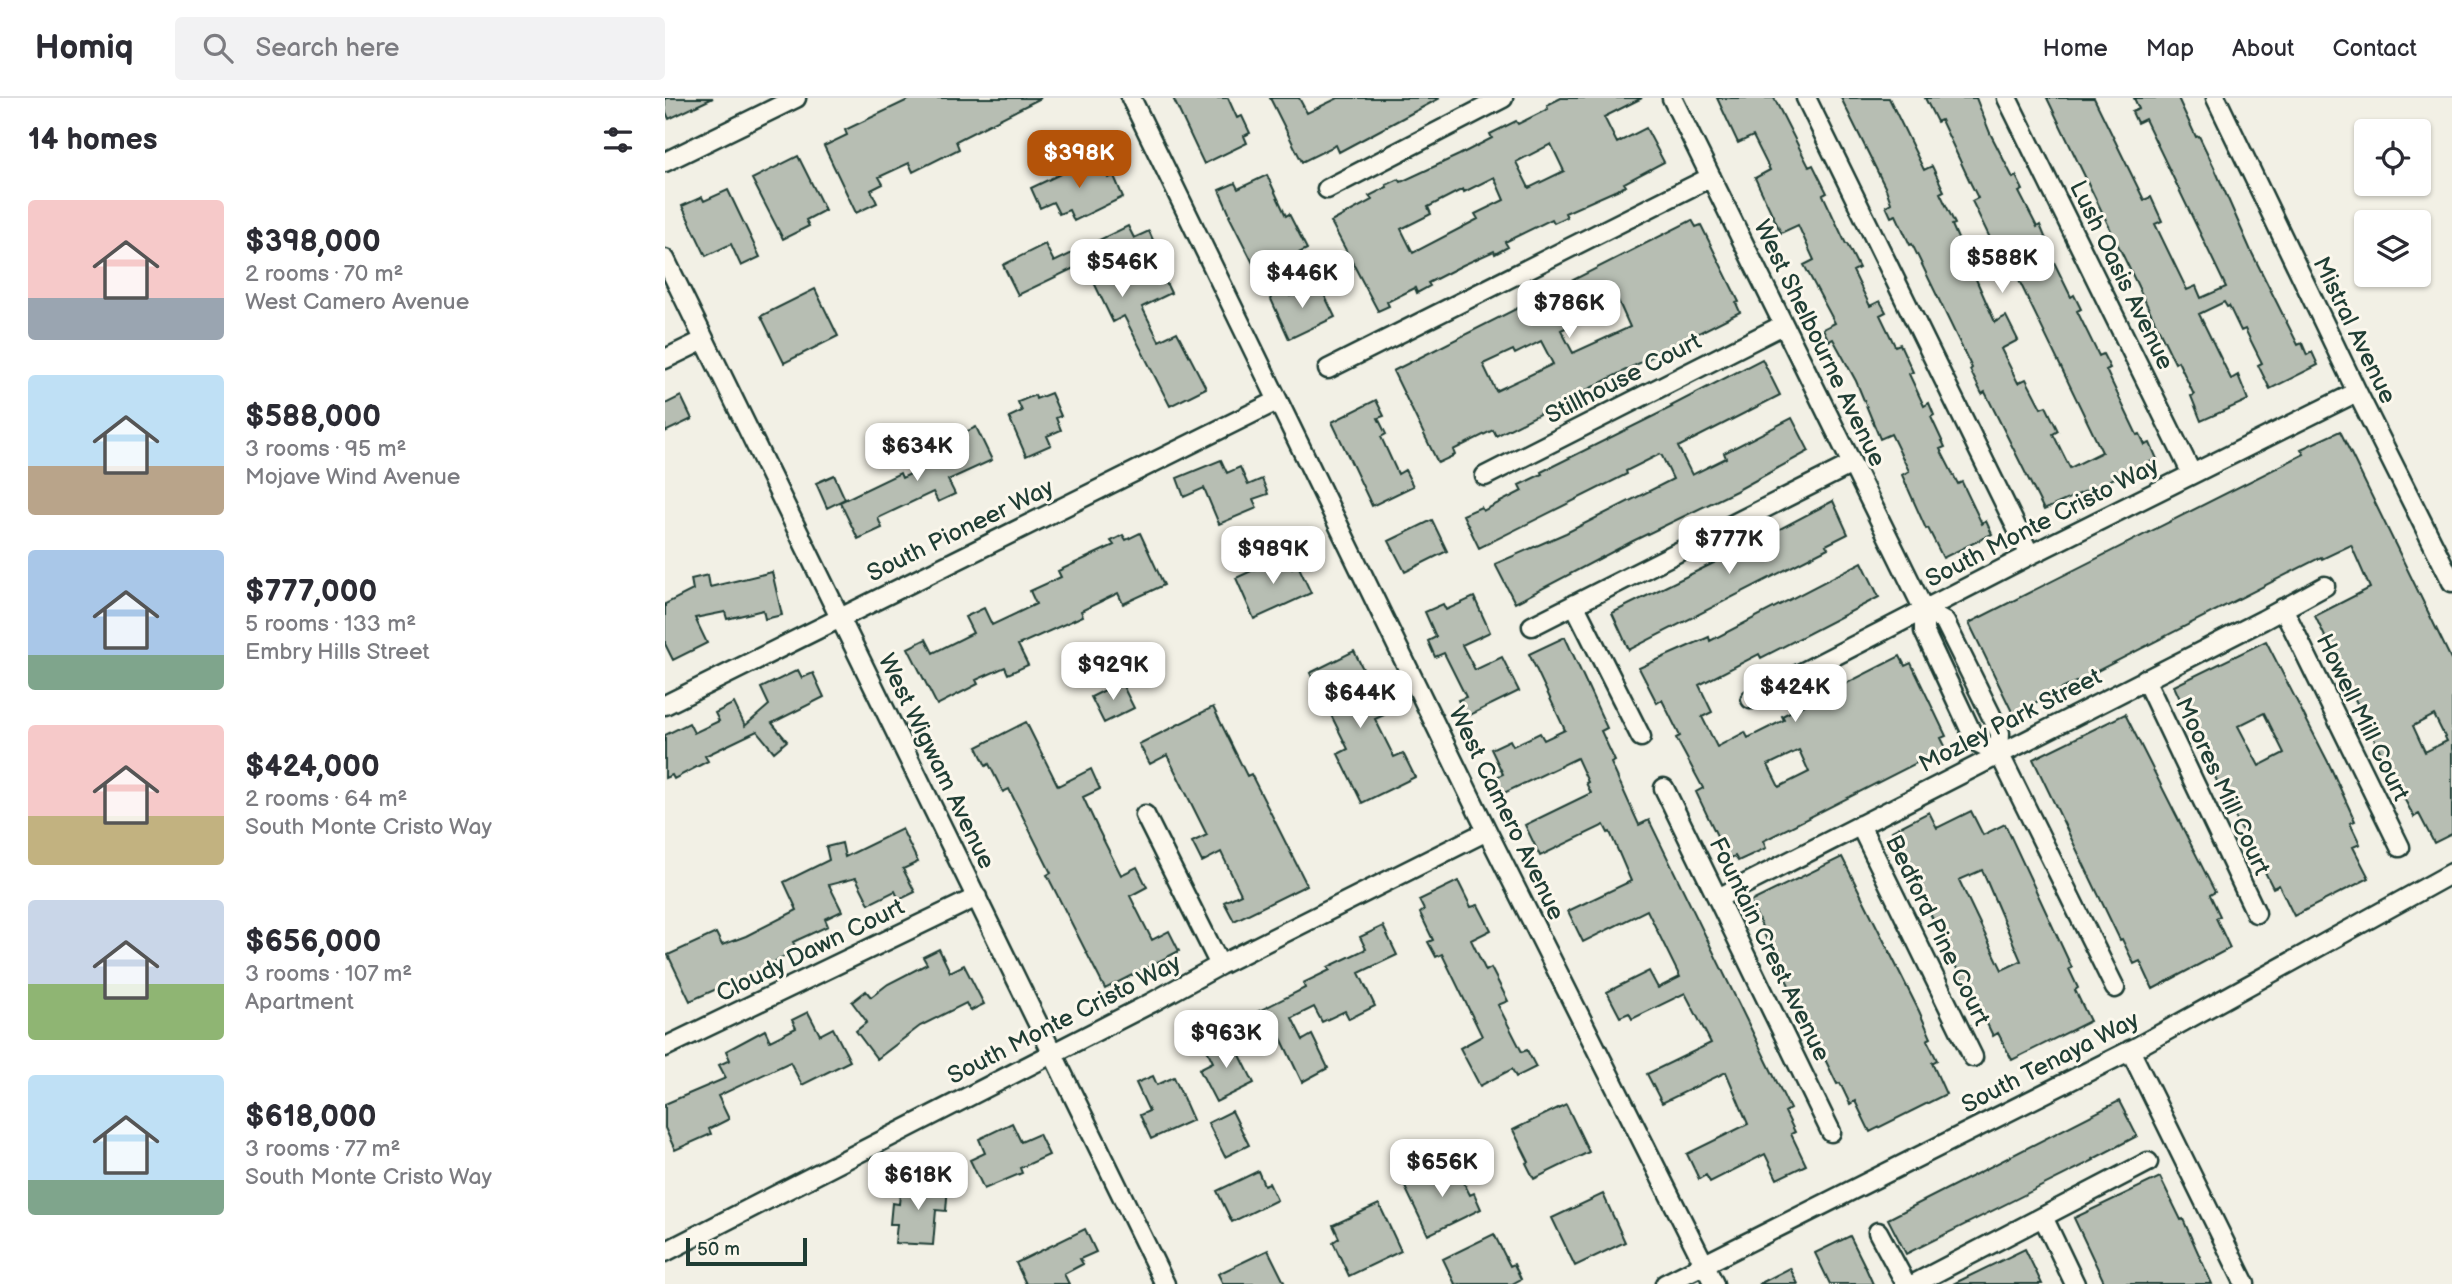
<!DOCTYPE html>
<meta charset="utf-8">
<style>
:root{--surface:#fff;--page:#f2f2f3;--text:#2b2b33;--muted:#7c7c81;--line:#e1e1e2;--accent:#b45309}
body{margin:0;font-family:"Balsamiq Sans",sans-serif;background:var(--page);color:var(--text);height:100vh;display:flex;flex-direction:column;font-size:26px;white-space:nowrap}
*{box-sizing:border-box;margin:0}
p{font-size:23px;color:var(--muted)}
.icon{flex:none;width:38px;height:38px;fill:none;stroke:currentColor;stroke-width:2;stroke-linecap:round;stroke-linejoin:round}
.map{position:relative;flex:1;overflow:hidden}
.sheet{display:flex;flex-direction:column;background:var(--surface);width:665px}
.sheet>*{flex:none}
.buttons{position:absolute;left:1689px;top:21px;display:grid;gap:14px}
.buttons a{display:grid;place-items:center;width:77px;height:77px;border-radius:7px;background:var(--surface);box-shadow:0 2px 5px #0004;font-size:35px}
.scale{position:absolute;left:21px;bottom:18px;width:121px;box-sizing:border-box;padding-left:7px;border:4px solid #1f3d34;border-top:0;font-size:19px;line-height:24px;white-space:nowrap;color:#1f3d34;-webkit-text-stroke:5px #fbf7ec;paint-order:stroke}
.price{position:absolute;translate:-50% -60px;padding:0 16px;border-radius:14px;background:#fff;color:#222;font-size:23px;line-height:46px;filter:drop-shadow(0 2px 4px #0008)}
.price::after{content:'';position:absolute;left:50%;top:42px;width:21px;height:16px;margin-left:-10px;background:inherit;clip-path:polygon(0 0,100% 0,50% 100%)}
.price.on{background:var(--accent);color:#fff}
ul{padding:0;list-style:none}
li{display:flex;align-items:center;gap:21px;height:175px;padding:0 28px}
li span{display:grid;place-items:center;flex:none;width:196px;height:140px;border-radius:7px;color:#555}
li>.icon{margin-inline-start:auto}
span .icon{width:84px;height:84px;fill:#fffc;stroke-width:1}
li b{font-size:30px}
h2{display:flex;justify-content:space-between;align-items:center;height:84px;padding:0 28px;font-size:30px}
header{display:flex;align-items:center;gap:42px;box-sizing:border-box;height:98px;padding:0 35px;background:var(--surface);border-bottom:2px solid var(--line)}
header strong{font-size:33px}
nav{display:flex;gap:38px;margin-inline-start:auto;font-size:24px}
.search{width:490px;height:63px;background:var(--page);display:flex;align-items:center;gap:18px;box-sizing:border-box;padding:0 24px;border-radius:7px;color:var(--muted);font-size:26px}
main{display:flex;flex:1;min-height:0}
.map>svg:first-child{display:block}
.building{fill:#b7beb3;stroke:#1f3d34;stroke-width:2;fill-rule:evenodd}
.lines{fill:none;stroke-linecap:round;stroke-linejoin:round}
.minor-casing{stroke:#1f3d34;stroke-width:23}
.minor{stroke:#fbf7ec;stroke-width:18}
.labels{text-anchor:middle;stroke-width:6;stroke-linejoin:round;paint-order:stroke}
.street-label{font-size:24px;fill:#1f3d34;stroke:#fbf7ec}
</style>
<header>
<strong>Homiq</strong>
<div class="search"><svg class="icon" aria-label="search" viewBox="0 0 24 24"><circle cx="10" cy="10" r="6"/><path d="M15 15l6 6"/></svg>Search here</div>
<nav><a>Home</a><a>Map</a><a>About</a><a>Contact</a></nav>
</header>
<main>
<section class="sheet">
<h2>14 homes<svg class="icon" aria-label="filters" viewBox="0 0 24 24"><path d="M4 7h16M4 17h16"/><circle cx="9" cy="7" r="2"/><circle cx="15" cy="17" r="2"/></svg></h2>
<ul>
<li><span style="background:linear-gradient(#f6c9c9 70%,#9aa5b1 0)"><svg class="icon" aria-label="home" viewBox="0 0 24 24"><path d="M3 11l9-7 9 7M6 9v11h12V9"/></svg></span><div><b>$398,000</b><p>2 rooms · 70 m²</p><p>West Camero Avenue</p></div></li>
<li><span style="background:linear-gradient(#bfe0f5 65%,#b9a48a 0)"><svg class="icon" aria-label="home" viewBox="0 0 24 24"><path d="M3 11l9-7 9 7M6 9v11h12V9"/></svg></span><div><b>$588,000</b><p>3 rooms · 95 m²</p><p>Mojave Wind Avenue</p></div></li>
<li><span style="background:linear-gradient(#a9c7e8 75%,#7fa58c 0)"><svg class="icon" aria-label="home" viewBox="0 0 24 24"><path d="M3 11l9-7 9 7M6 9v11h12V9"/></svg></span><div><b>$777,000</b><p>5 rooms · 133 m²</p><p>Embry Hills Street</p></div></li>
<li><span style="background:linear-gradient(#f6c9c9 65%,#c2b280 0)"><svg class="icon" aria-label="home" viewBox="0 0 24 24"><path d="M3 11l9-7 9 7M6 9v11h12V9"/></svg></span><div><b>$424,000</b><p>2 rooms · 64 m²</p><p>South Monte Cristo Way</p></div></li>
<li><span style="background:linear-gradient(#c9d6e8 60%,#8fb573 0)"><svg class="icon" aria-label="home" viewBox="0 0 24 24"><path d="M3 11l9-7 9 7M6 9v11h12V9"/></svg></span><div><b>$656,000</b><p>3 rooms · 107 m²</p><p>Apartment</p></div></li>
<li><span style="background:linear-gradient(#bfe0f5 75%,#7fa58c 0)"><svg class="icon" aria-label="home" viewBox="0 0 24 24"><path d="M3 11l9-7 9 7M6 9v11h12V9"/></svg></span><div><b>$618,000</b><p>3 rooms · 77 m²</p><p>South Monte Cristo Way</p></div></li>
</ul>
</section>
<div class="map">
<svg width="1787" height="1186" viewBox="0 0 1787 1186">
<rect width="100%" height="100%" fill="#f2f0e5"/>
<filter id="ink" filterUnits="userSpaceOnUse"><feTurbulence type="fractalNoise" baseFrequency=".0143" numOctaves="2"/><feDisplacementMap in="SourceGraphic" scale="14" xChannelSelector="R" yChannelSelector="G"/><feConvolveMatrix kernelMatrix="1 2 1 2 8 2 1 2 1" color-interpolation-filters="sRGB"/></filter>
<g filter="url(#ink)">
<path class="building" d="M0 0H48L4 21 0 12Z
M247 0H376L291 43 294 51 248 74 244 65 214 79 218 86 206 92 212 105 191 115 159 48 182 37 180 32Z
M508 0H563L572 20 577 18 585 35 579 38 582 45 539 66Z
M605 0H634L642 15 673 0H775L674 54 671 47 637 64Z
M896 0H977L939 19 952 45 981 30 999 64 959 85 961 88 900 115 902 119 889 125 887 121 840 144 843 149 830 156 829 153 798 167 763 185 765 188 752 195 750 190 722 204 724 208 713 213 666 124 707 102 704 98 722 89 721 87 734 81 736 84 794 57 827 40 825 36 851 23 853 26 883 11 882 7ZM886 46 899 73 864 90 851 64ZM829 79 839 102 810 116 813 121 748 155 736 131 766 116 763 109 798 91 799 94Z
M1052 0H1109L1144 69 1148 67 1162 95 1158 97 1181 146H1182L1194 170 1188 173 1205 208 1215 203 1221 214 1215 217 1230 248 1235 246 1248 274 1244 276 1259 308 1264 305 1269 317 1266 319 1280 349 1275 351 1293 386 1297 384 1317 426 1321 423 1327 436 1278 460 1263 430 1261 431 1237 377 1244 373 1226 336 1215 341 1191 283 1168 241 1164 243 1158 231 1170 225 1139 167 1149 162 1133 127 1116 135 1090 80 1105 72 1088 38 1073 45Z
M1176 0H1224L1259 72 1267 68 1279 93 1275 95 1290 126 1287 127 1330 224 1341 218 1353 242 1336 251 1353 285 1361 281 1376 310 1381 308 1393 333 1388 336 1405 370 1437 354 1348 170 1341 173 1307 103 1313 100 1306 86 1276 22 1272 24 1260 0H1311L1325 35 1348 80 1351 78 1358 92 1354 94 1372 129 1375 127 1386 153 1384 154 1406 199 1409 197 1416 211 1412 213 1434 258 1438 256 1445 270 1441 272 1472 337 1475 336 1480 347 1485 345 1492 361 1379 412 1320 294 1317 296 1305 272 1307 270 1247 146 1245 147 1231 117 1226 119 1221 108 1226 105 1221 91Z
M1382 0H1429L1479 102 1486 99 1497 123 1490 126 1522 192 1531 188 1536 200 1561 189 1480 21 1472 25 1467 14 1474 11 1469 0H1513L1531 39 1534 38 1549 69 1586 153 1633 247 1637 245 1642 257 1647 254 1653 267 1605 291 1593 267 1597 265 1580 231 1576 233 1564 208 1562 209 1559 204 1534 216 1566 281 1573 277 1583 302 1536 323 1526 298 1529 297 1513 263 1510 265Z
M133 58 160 112 141 122 144 128 118 141 87 81Z
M433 58 443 80 449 78 458 99 409 123 404 112 394 116 388 104 375 110 366 90Z
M602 77 621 118 624 116 642 151 593 175 564 118 565 117 554 92 570 85 573 91Z
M63 92 95 159 76 168 66 146 41 158 17 108 37 99 39 103Z
M1027 122 1031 129 1036 127 1074 204 1071 205 1075 214 831 338 828 332 788 352 790 357 773 365 728 273ZM952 200 965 229 908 255 896 232 922 220 920 216ZM876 243 888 266 831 293 818 266 848 252 850 256Z
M463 128 469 140 484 133 493 153 487 156 506 195 477 209 494 243 512 234 541 290 505 308 459 218 448 224 422 170 414 174 411 169 353 197 338 167 380 146 389 164Z
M653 184 670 219 624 241 605 199 621 191 625 198Z
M150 191 173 238 119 265 96 218Z
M1097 261 1115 297 1013 349 1027 377 1061 360 1059 355 1127 320 1144 353 1071 393 968 443 850 505 830 466 901 435 1008 381 997 358 995 356 961 373 962 376 814 450 798 417 816 409 818 413 857 393 854 387 877 376 876 374 1007 309 1006 308Z
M386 295 396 318 391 320 396 332 382 338 386 347 361 358 344 319 357 313 353 304 370 297 371 301Z
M16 298 27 321 0 334V306Z
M711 302 719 318 713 320 721 336 716 339 733 376 740 372 748 388 707 408 667 324Z
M311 329 327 362 283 382 290 396 273 404 268 394 213 420 217 430 193 441 175 404 235 375 237 380 271 364 264 351Z
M1675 333 1787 563V736L1769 745 1754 716 1749 719 1723 670 1650 518 1705 490 1686 447 1657 461 1656 459 1348 616 1304 525 1639 356 1636 351ZM1769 617 1782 643 1760 654 1748 628Z
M556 362 562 375 575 369 583 387 597 381 603 396 588 401 592 410 554 426 539 390 519 399 512 380Z
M169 377 180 401 162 410 151 385Z
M1168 403 1183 436 1161 447 1163 450 964 552 947 515 1077 451Z
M767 422 782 453 740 474 724 443Z
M475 435 499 487 458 506 453 495 416 513 418 518 353 547 363 567 343 576 340 569 311 582 313 586 272 607 243 550 261 541 268 555 308 535 300 519 319 510 327 527 371 506 365 493 396 479 393 473 449 447 446 443 458 437 461 442Z
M621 457 627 470 633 467 646 495 589 521 571 480Z
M1197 464 1214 499 1096 560 1094 556 1034 587 1047 614 1037 619 1052 649 1080 634 1083 640 1119 622 1117 618 1235 558 1240 568 1246 565 1281 638 1276 640 1281 650 1098 743 1101 750 1073 763 1070 758 1063 761 1031 694 1038 690 1011 640 1015 638 997 602 992 605 974 570 1044 539 1045 543ZM1134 652 1144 674 1114 689 1103 667Z
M107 474 117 517 100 521 98 512 62 521 60 514 30 520 42 545 8 562 0 546V506L28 492 26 481 43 477 45 489Z
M809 499 825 534 797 547 810 572 837 559 854 593 801 619 793 602 801 599 779 555 770 559 763 543 771 539 760 514 778 506 781 512Z
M900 539 942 630 936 633 950 663 946 665 974 727 984 722 1125 1011 1120 1014 1130 1034 1126 1036 1141 1067 1112 1081 1100 1056 1045 1084 1041 1077 1034 1081 1022 1056 1083 1026 1061 974 997 1005 982 976 1046 945 1020 895 967 921 964 915 955 919 942 894 984 873 993 890 1015 879 982 812 918 844 903 813 966 783 945 734 943 735 939 727 875 758 860 727 926 695 921 685 923 684 912 660 837 696 829 680 838 676 826 651 845 642 848 648 875 635 879 642 900 632 864 556Z
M1601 543 1664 666 1690 723 1685 725 1695 746 1688 749 1704 780 1629 818 1614 787 1608 790 1598 770H1596L1552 683 1509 588ZM1599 615 1619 655 1594 668 1573 628Z
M689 553 699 573 690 577 704 603 711 599 719 617 710 621 729 659 738 655 750 679 697 705 673 656 683 651 645 575Z
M133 572 137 580 148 575 159 599 107 625 122 643 109 654 92 633 40 658 43 663 9 681 7 677 0 680V637L24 625 29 635 54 623 50 615 69 605 80 628 104 607 96 590Z
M456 584 469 610 439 625 426 599Z
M548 609 582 678 586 676 642 787 569 823 559 804 576 796 556 754 537 764 527 744 542 737 502 657 485 666 474 646Z
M1460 616 1550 794 1545 797 1555 818 1551 820 1565 850 1488 891 1475 863 1469 866 1457 841 1455 842 1368 661Z
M361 624 393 688 426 671 435 691 418 699 433 731 456 777 472 769 482 789 465 798 487 842 504 833 514 853 440 891 382 777 386 775 344 691 338 694 324 666 321 668 312 649Z
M1306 713 1318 737 1340 726 1407 870 1404 871 1413 890 1410 892 1425 923 1347 962 1333 935 1328 938 1316 913 1313 914 1240 764 1242 763 1227 733 1264 714 1272 730ZM1317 772 1356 863 1337 872 1294 782Z
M237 731 253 764 238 771 250 794 234 802 230 793 204 806 191 780 164 787 177 813 160 821 163 828 128 844 132 851 96 871 25 903 3 857 51 835 57 847 81 838 132 812 119 784 164 762 161 749 177 745 180 759Z
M1177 759 1254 913 1266 940 1262 942 1272 962 1267 965 1281 996 1205 1034 1190 1003 1185 1006 1175 985 1172 986 1099 836 1100 835 1085 804Z
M793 783 806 809 813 807 826 832 806 842 821 873 826 870 843 903 833 907 857 954 862 952 871 969 851 979 847 971 815 988 795 950 817 938 777 856 771 859 763 844 768 842 755 815 759 812 754 802Z
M718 828 732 857 694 875 710 908 684 921 680 913 657 924 649 909 627 920 638 942 647 937 663 970 637 984 615 938 610 941 605 931 599 934 590 915 640 890 638 885 665 872 663 869 701 851 695 839Z
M274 851 285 874 299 867 319 906 305 913 301 905 255 928 212 961 191 933 202 924 187 904 201 893 206 899 223 886 262 866 258 859Z
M143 914 155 937 168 930 185 963 137 987 125 964 53 998 64 1021 44 1031 46 1036 10 1052 0 1030V1006L61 980 54 967 65 962 61 953 100 932 105 943 131 930 127 922Z
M565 937 589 985 551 1004 534 971 548 964 541 950Z
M488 978 492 987 509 979 528 1022 486 1041 475 1017 484 1013 471 985Z
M1454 1003 1472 1038 1428 1061 1429 1062 1241 1156 1223 1121Z
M901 1006 924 1054 869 1081 861 1065 864 1064 848 1032Z
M567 1013 584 1047 560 1059 543 1025Z
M347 1025 356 1044 374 1036 384 1057 355 1070 357 1075 319 1091 305 1062 320 1055 314 1041Z
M789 1065 805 1097 809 1095 816 1111 763 1137 740 1089Z
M593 1073 599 1087 604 1085 612 1102 567 1124 552 1093Z
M1495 1079 1516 1122 1518 1121 1547 1186H1440L1409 1120Z
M250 1084 283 1087 281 1113 271 1112 268 1147 230 1145 232 1126H225L227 1105 234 1106 236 1086 249 1087Z
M938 1096 960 1144 910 1168 887 1120Z
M714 1106 736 1153 684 1178 668 1144 674 1140 668 1127Z
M420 1131 431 1154 415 1161 418 1166 399 1176 404 1186H361L351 1165Z
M829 1136 845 1168 849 1166 856 1181 847 1186H790L778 1161Z
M1185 1138 1199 1166 1208 1186H1165L1150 1155Z
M1360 1151 1377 1186H1288Z
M603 1152 620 1186H558L553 1176Z
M1125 1170 1133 1186H1094Z"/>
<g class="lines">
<g class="minor-casing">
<path id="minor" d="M466 0 822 733 1049 1186
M1007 0 1259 512V533L1311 644 1334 655
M1141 0 1365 457
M1342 0 1527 376
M1551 0 1692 294 1787 484
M0 64 131 0
M662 91 838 0
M0 161 500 1186
M0 261 39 242
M663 271 1046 79
M820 378 1118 227
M909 506 976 639
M1618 510 1735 749
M1259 512 1280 524 1335 635 1334 655 1450 890
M867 528 1187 366
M1480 581 1591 815
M1086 601 1365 457 1692 294
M0 607 612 303
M999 690 1166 1034
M480 717 555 867
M1195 727 1308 959
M1053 800 1598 522 1660 488
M0 949 312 799
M1465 952 1580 1186
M1378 1119 1410 1186
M1213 1134 1241 1186
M0 1154 486 905 555 867 822 733
M1000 1186 1472 949 1787 775
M1249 1186 1483 1064"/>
</g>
<use href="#minor" class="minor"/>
</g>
</g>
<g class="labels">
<g class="street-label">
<text transform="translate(1457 177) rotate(64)" y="8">Lush Oasis Avenue</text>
<text transform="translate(1690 232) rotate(64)" y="8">Mistral Avenue</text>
<text transform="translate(1155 245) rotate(64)" y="8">West Shelbourne Avenue</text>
<text transform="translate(958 280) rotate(-27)" y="8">Stillhouse Court</text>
<text transform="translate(1377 424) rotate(-27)" y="8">South Monte Cristo Way</text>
<text transform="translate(295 432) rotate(-26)" y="8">South Pioneer Way</text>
<text transform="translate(1698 619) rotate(64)" y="8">Howell Mill Court</text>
<text transform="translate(1345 622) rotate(-27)" y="8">Mozley Park Street</text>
<text transform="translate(272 663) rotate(64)" y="8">West Wigwam Avenue</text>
<text transform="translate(1558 688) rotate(65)" y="8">Moores Mill Court</text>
<text transform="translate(842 715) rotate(64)" y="8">West Camero Avenue</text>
<text transform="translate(1273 832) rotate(64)" y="8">Bedford Pine Court</text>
<text transform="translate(1105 851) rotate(64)" y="8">Fountain Crest Avenue</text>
<text transform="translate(145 852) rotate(-26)" y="8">Cloudy Dawn Court</text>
<text transform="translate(399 921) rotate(-27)" y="8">South Monte Cristo Way</text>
<text transform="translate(1385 964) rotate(-27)" y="8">South Tenaya Way</text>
</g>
</g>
</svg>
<div class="buttons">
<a><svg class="icon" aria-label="locate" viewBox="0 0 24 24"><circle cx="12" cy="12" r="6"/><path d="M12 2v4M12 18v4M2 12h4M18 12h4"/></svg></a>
<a><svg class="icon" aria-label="layers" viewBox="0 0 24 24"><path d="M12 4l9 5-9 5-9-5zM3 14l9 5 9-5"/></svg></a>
</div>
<div class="scale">50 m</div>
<b class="price on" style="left:414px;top:92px">$398K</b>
<b class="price" style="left:1337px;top:197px">$588K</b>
<b class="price" style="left:457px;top:201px">$546K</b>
<b class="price" style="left:637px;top:212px">$446K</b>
<b class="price" style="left:904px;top:242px">$786K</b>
<b class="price" style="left:252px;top:385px">$634K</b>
<b class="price" style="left:1064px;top:478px">$777K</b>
<b class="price" style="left:608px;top:488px">$989K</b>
<b class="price" style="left:448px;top:604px">$929K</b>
<b class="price" style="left:1130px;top:626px">$424K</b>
<b class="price" style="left:695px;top:632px">$644K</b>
<b class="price" style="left:561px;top:972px">$963K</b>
<b class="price" style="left:777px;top:1101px">$656K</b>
<b class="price" style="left:253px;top:1114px">$618K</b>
</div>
</main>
